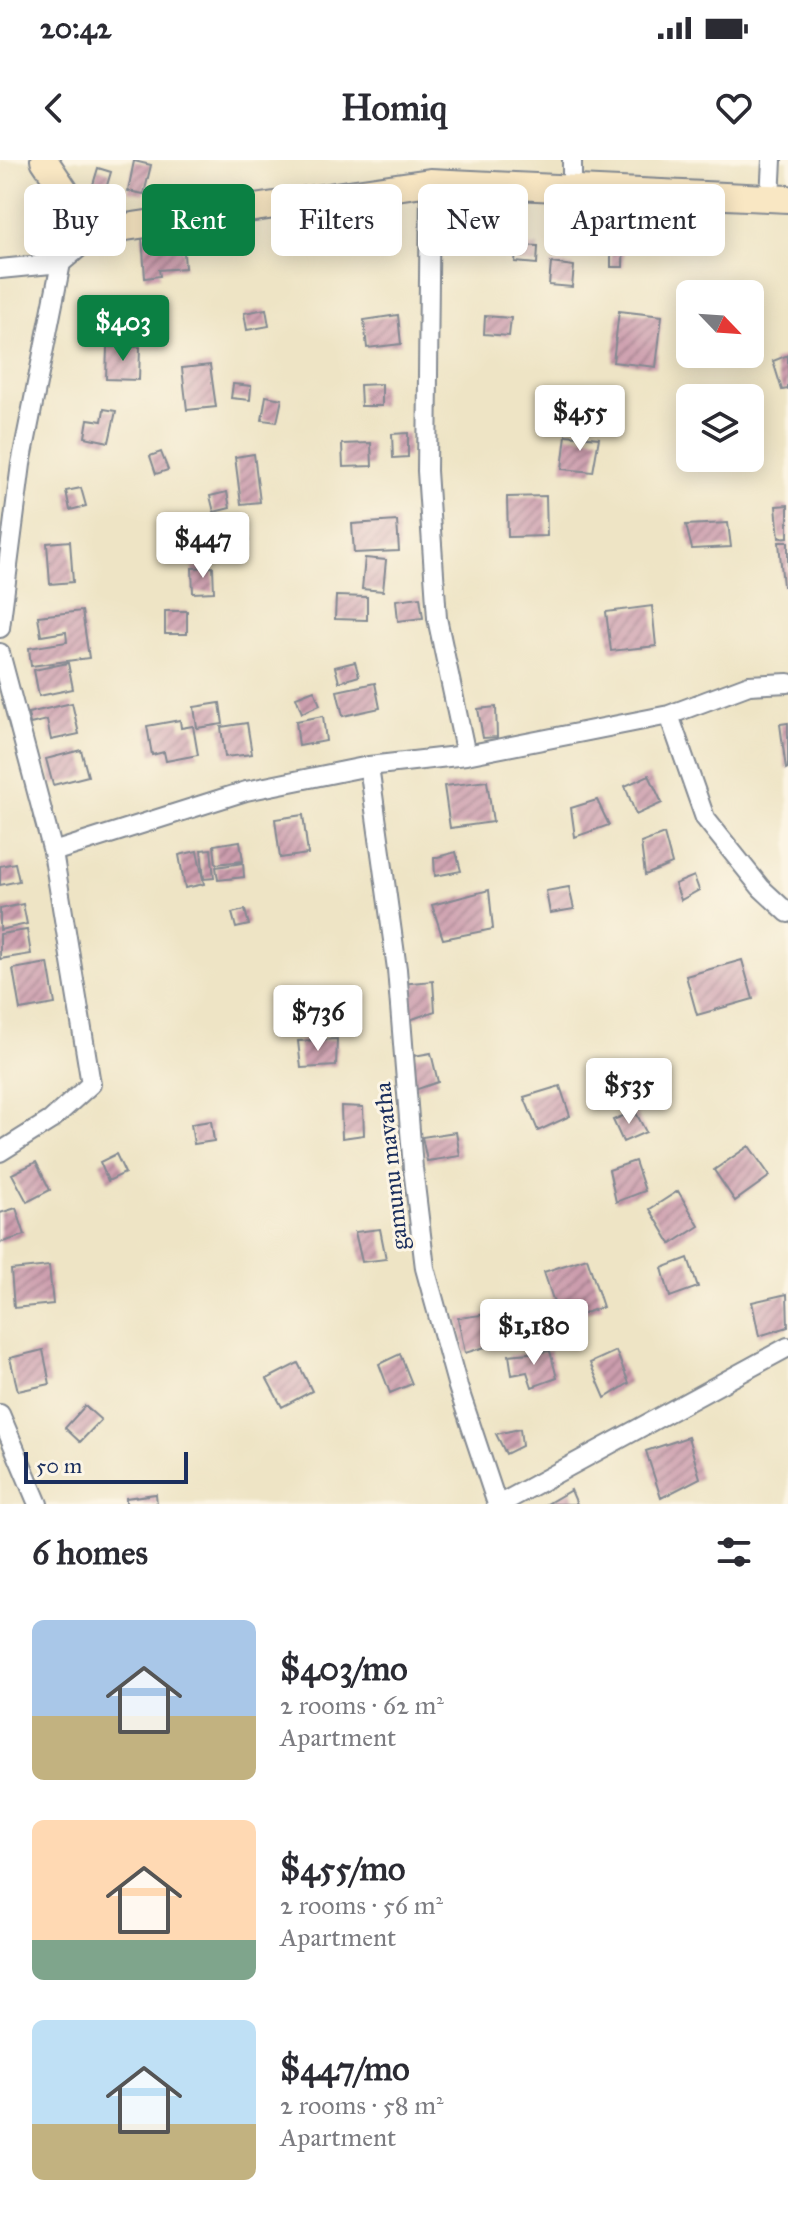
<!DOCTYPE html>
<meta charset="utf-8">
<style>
:root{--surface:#fff;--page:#f7f7f7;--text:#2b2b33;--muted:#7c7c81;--accent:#0b8043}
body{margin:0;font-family:"IM FELL Great Primer",serif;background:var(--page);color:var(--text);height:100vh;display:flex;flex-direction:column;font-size:30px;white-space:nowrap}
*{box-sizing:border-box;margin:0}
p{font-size:26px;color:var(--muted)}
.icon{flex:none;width:44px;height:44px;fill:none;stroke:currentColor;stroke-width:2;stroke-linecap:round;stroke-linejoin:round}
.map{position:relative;height:1344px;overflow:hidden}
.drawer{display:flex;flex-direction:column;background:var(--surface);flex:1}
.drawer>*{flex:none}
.top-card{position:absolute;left:24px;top:24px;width:740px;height:72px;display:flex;gap:16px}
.needle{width:52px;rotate:115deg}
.buttons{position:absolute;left:676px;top:120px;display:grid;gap:16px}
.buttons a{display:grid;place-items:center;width:88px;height:88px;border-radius:12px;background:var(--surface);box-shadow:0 4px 20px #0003;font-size:40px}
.scale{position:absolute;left:24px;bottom:20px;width:164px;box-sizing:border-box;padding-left:8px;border:4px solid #1b2f5e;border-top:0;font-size:22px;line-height:28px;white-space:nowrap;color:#1b2f5e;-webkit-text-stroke:6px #fcf5e5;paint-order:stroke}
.price{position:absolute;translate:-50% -68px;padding:0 18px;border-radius:8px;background:#fff;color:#222;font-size:26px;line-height:52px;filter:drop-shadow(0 2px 4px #0008)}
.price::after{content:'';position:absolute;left:50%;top:48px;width:24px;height:18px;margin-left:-12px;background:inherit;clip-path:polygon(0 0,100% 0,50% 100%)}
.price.active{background:var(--accent);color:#fff}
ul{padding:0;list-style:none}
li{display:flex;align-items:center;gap:24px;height:200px;padding:0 32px}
li span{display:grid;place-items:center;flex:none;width:224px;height:160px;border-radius:12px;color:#555}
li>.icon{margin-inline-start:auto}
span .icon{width:96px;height:96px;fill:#fffc;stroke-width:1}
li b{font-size:34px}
h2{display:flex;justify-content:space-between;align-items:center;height:96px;padding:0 32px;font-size:34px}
.tag{padding:0 28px;border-radius:12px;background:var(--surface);box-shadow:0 4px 20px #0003;font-size:28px;line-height:72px}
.tag.active{background:var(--accent);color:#fff}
.status{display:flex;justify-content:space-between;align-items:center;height:56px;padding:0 40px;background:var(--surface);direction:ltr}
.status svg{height:22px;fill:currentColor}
header{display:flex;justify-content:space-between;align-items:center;height:104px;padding:0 32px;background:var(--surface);font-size:36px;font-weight:700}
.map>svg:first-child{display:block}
.building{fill:url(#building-hatch)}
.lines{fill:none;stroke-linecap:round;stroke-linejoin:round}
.street-casing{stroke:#848a92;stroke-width:22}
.secondary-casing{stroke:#848a92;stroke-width:30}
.street{stroke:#fff;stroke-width:18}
.secondary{stroke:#f9e7c3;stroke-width:26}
.labels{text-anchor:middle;stroke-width:6;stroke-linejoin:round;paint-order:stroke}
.street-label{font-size:24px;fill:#1b2f5e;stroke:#fcf5e5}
</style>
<div class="status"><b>20:42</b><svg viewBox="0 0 49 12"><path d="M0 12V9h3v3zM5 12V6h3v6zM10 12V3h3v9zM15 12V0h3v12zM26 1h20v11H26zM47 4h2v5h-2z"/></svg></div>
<header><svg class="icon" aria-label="back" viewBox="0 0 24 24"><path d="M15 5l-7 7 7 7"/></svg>Homiq<svg class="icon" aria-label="heart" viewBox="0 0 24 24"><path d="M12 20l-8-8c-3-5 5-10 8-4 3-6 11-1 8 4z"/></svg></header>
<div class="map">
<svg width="788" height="1344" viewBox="0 0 788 1344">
<defs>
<pattern id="building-hatch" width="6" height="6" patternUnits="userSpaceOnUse" patternTransform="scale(2)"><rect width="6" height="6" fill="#cc9dad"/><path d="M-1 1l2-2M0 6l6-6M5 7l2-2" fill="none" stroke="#a58090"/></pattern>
</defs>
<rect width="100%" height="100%" fill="#fcf5e5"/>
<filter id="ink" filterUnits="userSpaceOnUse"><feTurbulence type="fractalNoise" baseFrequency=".0125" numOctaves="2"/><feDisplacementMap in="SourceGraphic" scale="16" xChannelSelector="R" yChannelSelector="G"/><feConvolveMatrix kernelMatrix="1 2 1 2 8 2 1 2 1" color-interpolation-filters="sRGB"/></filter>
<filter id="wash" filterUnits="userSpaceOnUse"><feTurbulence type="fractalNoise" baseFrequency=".006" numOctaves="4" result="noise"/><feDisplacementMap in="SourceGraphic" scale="32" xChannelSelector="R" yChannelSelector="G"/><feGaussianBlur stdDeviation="1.8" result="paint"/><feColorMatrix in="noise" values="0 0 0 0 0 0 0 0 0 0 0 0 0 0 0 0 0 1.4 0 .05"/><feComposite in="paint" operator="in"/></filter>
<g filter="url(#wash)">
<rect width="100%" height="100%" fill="#eee4c5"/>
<g id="blocks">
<path class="building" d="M134 1 151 5 144 34 128 31Z
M98 8 111 12 102 42 89 38Z
M605 49 606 63 593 64 592 50Z
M386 56 387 85 353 87 351 58Z
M590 68 624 69 623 107H611V93H589Z
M170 73 171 79 183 78 185 108 159 110 160 116 145 118 142 75Z
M517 85 538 86 537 104 515 102Z
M551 103 574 106 572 127 549 125Z
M266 149 269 166 247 170 244 153Z
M619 151 662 156 656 207 613 202Z
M398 155 401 184 367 188 364 160Z
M485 156 511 158 509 176 484 174Z
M107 187H140L139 220 106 219Z
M788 195V229L782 230 773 201Z
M210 205 216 247 187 250 182 208Z
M233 224 251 226 250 240 231 238Z
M382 224V246H361L360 225Z
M266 236 282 239 277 262 262 260Z
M104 249 116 251 109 282 85 277 88 259 102 261Z
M408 273V297L393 298 392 274Z
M566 275 599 278 593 312 562 309Z
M371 283 372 306 343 307 342 284Z
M161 292 168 310 156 314 150 296Z
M254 294 260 342 241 344 235 297Z
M81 328 86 346 70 350 66 331Z
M227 332 230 348 214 352 210 336Z
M546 336 547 376 508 377 507 337Z
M788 345V377L779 378 776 346Z
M397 361 399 391 354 393 352 364Z
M728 363 731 387 692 389 686 365Z
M246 366 249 381 230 386 226 371Z
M70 381 73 422 50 424 47 383Z
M779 382H788V426H783Z
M365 398 386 400 383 431 362 429Z
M213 407 214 432 193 433 192 408Z
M336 436 367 437V460L335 459Z
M420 437 423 458 398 461 396 440Z
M652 446 656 486 611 491 606 452Z
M82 451 89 498 31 506 29 488 67 482 66 472 41 476 38 456Z
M165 451H187V474H165Z
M355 502 359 516 339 522 335 507Z
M68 503 73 529 39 536 34 510Z
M375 523 380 548 343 556 337 531Z
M314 530 320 545 302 553 296 537Z
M72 543 79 574 51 580 47 560 30 564 28 553Z
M220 543 223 564 197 568 194 547Z
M496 547 497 577 483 578 478 549Z
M323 556 326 581 299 586 296 561Z
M180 560 181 568 193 566 198 595 166 601 164 592 152 595 147 566Z
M247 563 252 594 225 597 221 567Z
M788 563V608L786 609 780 564Z
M81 590 88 616 53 625 46 599Z
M649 615 662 643 636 655 625 626Z
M487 621 493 662 450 668 444 626Z
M597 640 609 665 575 677 571 648Z
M303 655 308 694 280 698 275 659Z
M664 674 672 704 645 715 641 683Z
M240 681 243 701 216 704 214 685Z
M211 689 214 718 204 719 201 690Z
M197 691 204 724 185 728 179 695Z
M456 692 461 711 435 716 434 698Z
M15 703 19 721 0 725V706Z
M243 703 244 717 218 720 216 707Z
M694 716 699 730 681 740 675 724Z
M569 727 574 749 550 753 546 731Z
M489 730 493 769 443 779 432 745Z
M23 744 27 764 0 770V749Z
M245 750 249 765 236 768 232 753Z
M27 770 31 794 0 799V774Z
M742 800 753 839 697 855 686 816Z
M48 803 55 844 20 850 13 809Z
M433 821 435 851 407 861 401 824Z
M337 879 336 906 301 908 298 881Z
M431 893 438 922 415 930 408 897Z
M560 926 570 956 538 971 524 937Z
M341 946 363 947 364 975 342 978Z
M635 951 646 972 623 982 613 960Z
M211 961 214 981 194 984 191 964Z
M456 972 460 996 427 1001 422 977Z
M749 986 770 1016 735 1041 714 1010Z
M116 994 125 1013 108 1021 100 1002Z
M635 1001 645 1031 616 1042 609 1010Z
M36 1002 50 1030 27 1042 12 1014Z
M678 1031 699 1066 671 1084 650 1049Z
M16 1048 25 1075 0 1083V1053Z
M380 1069 386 1099 362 1102 355 1072Z
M587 1098 603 1147 560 1161 544 1112Z
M688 1098 698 1127 670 1137 662 1108Z
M49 1106 53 1144 14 1148 11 1110Z
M787 1134 788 1167 759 1176 752 1142Z
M496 1153 502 1182 465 1193 458 1158Z
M43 1190 50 1224 18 1231 10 1198Z
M550 1191 557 1218 532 1227 527 1212 512 1215 509 1195Z
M616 1191 629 1223 605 1238 590 1203Z
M400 1194 412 1224 390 1233 379 1204Z
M298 1203 312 1231 282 1247 267 1219Z
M85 1246 101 1260 80 1282 65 1268Z
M520 1269 522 1286 506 1294 496 1274Z
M688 1277 700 1318 661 1338 646 1291Z
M571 1330 577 1344H547Z
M156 1334 157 1344H126V1338Z"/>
</g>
</g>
<g filter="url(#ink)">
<use href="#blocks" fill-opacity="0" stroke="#848a92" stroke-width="2"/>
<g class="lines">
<g class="street-casing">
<path id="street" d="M430 22 427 311 437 458 466 595
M572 29V0
M770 38 772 0
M0 109 61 103
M0 468 21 304 61 103 99 71
M0 493 53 692 91 924 51 960 0 992
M669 555 705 658 761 728 788 753
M369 606 397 809 413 1008 425 1108 458 1227 497 1344
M53 692 246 631 369 606 466 595 669 555 749 525 788 523
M0 1254 38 1344
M500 1344 788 1187"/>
</g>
<g class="secondary-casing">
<path id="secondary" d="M44 0 75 46 99 71 430 22 788 39"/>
</g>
<use href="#street" class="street"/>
<use href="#secondary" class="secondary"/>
</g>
</g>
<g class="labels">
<g class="street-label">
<text transform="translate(391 1006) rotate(-96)" y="8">gamunu mavatha</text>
</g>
</g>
</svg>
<div class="buttons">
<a><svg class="needle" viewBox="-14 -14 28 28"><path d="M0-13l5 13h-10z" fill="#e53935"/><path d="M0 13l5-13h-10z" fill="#7c7c81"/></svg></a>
<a><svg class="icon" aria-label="layers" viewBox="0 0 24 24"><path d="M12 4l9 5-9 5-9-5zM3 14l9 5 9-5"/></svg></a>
</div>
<div class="scale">50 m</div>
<b class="price active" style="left:123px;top:203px">$403</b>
<b class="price" style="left:580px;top:293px">$455</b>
<b class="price" style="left:203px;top:420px">$447</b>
<b class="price" style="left:318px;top:893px">$736</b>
<b class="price" style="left:629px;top:966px">$535</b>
<b class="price" style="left:534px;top:1207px">$1,180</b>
<div class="top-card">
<a class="tag">Buy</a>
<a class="tag active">Rent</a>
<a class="tag">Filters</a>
<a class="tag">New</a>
<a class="tag">Apartment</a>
</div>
</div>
<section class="drawer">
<h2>6 homes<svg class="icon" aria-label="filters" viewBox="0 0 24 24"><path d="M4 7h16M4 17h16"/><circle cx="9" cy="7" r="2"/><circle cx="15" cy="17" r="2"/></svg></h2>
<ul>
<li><span style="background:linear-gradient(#a9c7e8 60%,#c2b280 0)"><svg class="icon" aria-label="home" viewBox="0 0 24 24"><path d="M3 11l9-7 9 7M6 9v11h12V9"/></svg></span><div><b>$403/mo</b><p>2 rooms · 62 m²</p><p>Apartment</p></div></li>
<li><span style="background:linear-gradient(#ffd9b3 75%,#7fa58c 0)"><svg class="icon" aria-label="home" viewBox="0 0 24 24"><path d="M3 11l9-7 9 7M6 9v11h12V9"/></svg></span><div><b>$455/mo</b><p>2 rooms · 56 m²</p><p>Apartment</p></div></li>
<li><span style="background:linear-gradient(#bfe0f5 65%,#c2b280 0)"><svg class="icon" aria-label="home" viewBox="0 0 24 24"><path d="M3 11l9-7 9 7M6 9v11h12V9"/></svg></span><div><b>$447/mo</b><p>2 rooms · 58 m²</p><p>Apartment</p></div></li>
</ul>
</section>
